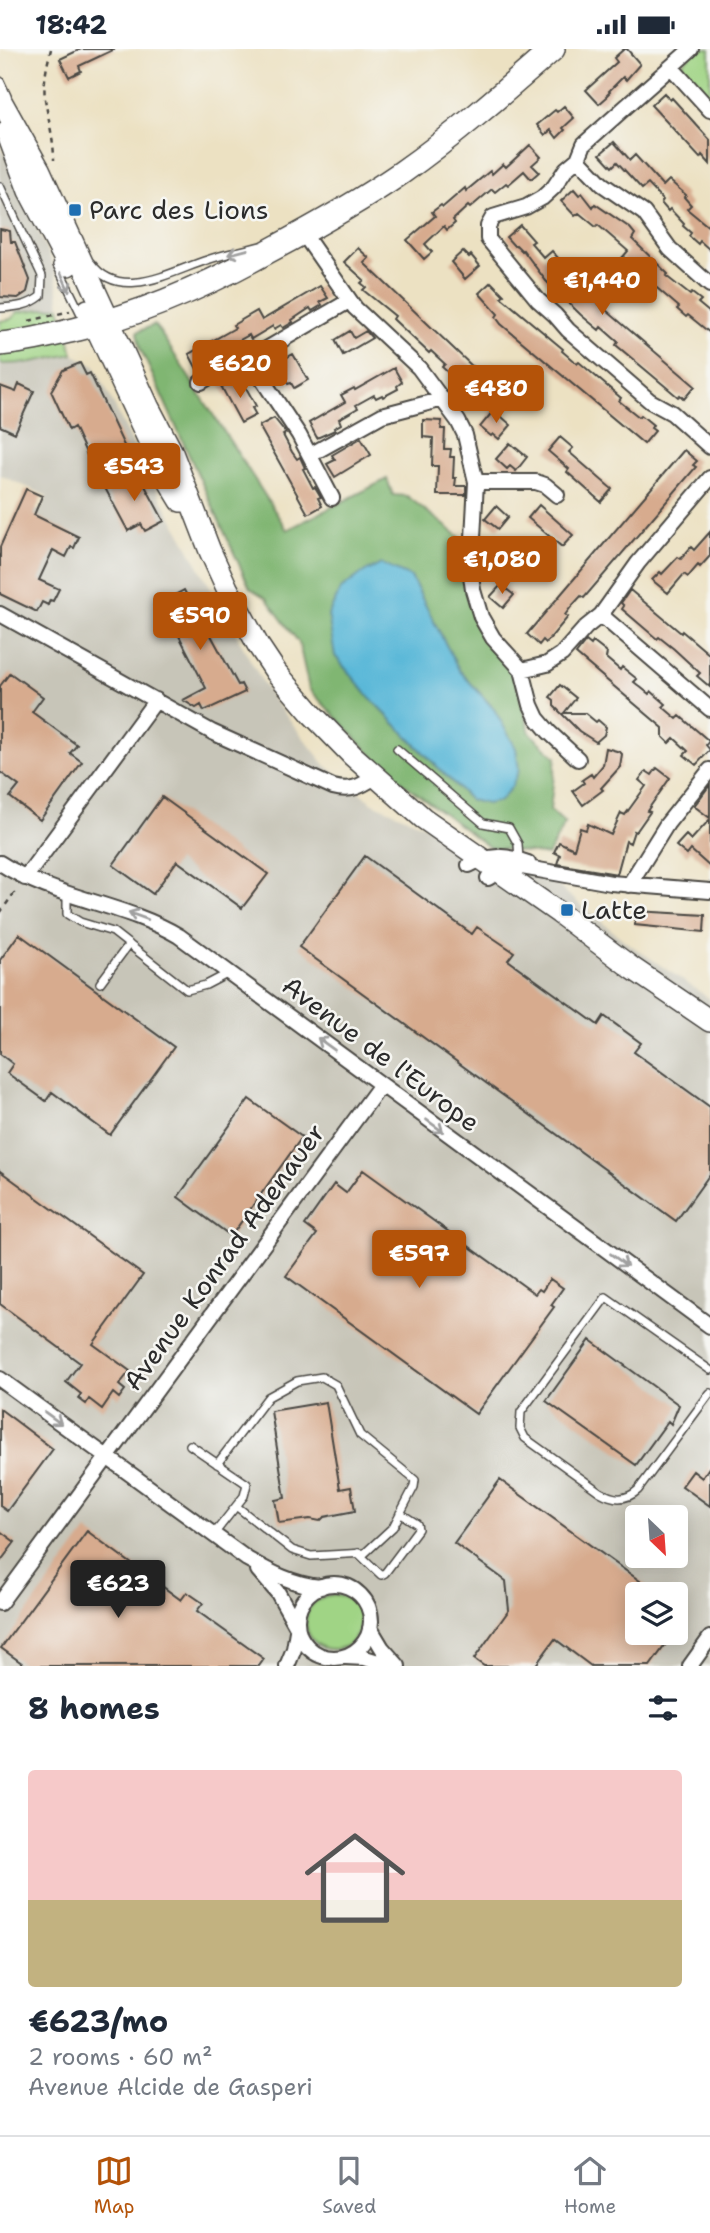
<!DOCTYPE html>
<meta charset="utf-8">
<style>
:root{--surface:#fff;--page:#f6f6f7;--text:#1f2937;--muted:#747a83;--line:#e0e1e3;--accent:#b45309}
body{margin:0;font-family:"Shantell Sans",sans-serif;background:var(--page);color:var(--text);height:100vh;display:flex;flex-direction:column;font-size:26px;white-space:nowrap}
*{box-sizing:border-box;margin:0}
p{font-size:23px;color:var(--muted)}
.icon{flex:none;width:38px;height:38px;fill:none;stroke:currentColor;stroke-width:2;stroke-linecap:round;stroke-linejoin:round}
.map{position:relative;height:1617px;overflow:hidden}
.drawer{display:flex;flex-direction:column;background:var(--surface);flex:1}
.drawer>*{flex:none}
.needle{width:46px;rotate:155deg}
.fabs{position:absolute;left:625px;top:1456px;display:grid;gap:14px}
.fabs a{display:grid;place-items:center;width:63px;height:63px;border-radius:7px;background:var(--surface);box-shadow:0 4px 18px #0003;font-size:35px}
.price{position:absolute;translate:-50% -60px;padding:0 16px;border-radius:7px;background:var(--accent);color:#fff;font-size:23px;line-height:46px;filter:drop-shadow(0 2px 4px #0008)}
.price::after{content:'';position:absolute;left:50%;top:42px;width:21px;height:16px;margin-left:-10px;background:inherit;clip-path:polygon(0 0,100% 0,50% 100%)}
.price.active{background:#222;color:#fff}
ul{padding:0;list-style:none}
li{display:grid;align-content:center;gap:14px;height:371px;padding:0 28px}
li+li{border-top:2px solid var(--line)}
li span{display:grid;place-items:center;height:217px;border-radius:7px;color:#555}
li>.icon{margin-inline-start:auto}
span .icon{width:126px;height:126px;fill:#fffc;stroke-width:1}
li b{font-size:30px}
h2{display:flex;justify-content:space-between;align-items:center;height:84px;padding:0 28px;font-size:30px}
.status{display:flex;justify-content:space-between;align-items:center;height:49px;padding:0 35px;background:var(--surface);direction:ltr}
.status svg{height:19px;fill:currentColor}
.tabs{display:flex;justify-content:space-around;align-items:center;height:98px;border-top:2px solid var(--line);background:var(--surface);font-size:19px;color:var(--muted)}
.tabs a{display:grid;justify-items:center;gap:4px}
.tabs .active{color:var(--accent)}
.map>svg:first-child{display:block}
.industrial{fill:#c7c5b8;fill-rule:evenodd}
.green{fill:#a0d485;stroke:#668058;stroke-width:2}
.forest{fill:#80b672;stroke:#56704e;stroke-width:2;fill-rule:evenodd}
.water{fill:#5ab8d8;stroke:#427282;stroke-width:2}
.building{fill:#d7ab8e}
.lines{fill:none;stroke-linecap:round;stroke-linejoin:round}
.service-casing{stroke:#484642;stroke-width:10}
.minor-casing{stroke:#484642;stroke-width:18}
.secondary-casing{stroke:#484642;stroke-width:24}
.primary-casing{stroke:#484642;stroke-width:26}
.path{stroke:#484642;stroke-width:2.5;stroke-dasharray:5 5;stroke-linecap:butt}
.service{stroke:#fff;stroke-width:7}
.minor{stroke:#fff;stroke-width:14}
.secondary{stroke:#fff;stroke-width:21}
.primary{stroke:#fff;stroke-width:23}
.oneway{stroke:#a0a0a0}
.poi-dot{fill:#1f6fb2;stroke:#f6f6f2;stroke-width:2.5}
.labels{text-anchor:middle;stroke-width:5;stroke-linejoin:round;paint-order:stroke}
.poi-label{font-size:26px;fill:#2b2b2b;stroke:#f6f6f2;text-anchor:start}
.street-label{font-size:26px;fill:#2b2b2b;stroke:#f6f6f2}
</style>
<div class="status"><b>18:42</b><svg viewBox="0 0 49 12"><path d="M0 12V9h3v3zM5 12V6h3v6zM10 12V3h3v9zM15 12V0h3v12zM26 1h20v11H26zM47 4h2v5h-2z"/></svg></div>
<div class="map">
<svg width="710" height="1617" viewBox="0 0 710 1617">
<rect width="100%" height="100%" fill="#f6f6f2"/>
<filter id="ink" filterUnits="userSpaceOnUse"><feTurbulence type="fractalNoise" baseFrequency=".0143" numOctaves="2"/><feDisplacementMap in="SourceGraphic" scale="14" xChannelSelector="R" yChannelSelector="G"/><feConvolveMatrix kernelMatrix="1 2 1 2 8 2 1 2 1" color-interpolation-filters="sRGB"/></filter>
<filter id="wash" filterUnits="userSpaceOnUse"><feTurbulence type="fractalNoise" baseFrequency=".00686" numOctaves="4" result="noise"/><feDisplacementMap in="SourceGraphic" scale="28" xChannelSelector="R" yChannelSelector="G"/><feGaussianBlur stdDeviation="1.57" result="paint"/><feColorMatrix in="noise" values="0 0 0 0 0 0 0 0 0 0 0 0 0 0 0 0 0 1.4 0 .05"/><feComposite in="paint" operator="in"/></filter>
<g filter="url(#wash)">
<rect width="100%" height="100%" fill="#ece1c2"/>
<path class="industrial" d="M0 95 55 220 60 258 0 264Z
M73 305 95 317 145 420 269 645 325 716 373 754 554 834 625 892 710 950V1617H0V543L33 460 40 462 47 447 0 426V315L27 314ZM637 1468H676V1507H637ZM637 1545H676V1584H637Z"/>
<path class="green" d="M698 0H710V54L682 23 683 13Z
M60 258 73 305 27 314 0 315V272L11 270 18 263Z
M306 1573a27 27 0 1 1 54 0a27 27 0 1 1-54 0Z"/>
<path class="forest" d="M154 276 160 283 287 481 387 430 393 446 407 447 466 493 463 532 477 579 512 619 530 684 556 708 550 761 565 774 548 806 489 798 388 723 309 640 299 594 266 549 250 539 140 299 137 283ZM411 528 459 621 494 660 470 751 371 650 336 607Z"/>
<path class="water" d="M381 515 411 528 459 621 494 660 516 699 519 721 512 737 500 752 487 755 470 751 371 650 335 607 328 566 341 540 361 525Z"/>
<g id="blocks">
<path class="building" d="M81 0H115L79 17 81 22 69 28 60 10Z
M624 0H627L640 15 626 31 623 28 609 42 610 43 606 47 607 48 599 55 586 41 617 13 614 9Z
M664 44 670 51 672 49 710 91V115L702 106 700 109 651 56Z
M564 57 574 69 563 79 565 81 557 89 551 81 545 86 537 76 555 61 557 63Z
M614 93 630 111 635 106 663 137 669 131 686 146 684 148 691 156 687 160 710 179V201L700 192 698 195 689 187 691 184 683 177 684 175 670 160 668 162 661 154 663 151 648 135 642 140 617 113 612 118 600 105Z
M530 96 541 108 532 116 539 123 531 130 524 122 508 136 506 134 495 143 492 140 470 159 468 157 453 171 455 174 447 181 444 177 425 195 432 203 424 210 407 191 435 167 432 163 441 156 443 158 465 139 466 142 490 122 492 125 503 115 506 118Z
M574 140 579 146 582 144 593 158 595 155 630 179 635 185 632 190 668 225 666 227 690 246 692 244 701 251 698 254 710 264V284L688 266 686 268 677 260 679 258 622 209 628 202 598 176 596 178 579 164 575 167 561 152Z
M520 176 534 192 531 194 544 209 552 202 559 210 555 214 560 220 559 221 695 337 684 350 680 346 678 348 616 296 618 293 601 278 599 281 581 266 546 232 523 201 522 202 516 196 514 197 506 188Z
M0 180 10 182 11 193H15L30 231 27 243 18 249 0 248Z
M358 199 369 209 364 214 473 318 469 322 494 344 482 358 477 353 474 356 463 346 469 339 455 325 453 328 442 318 445 315 431 302 429 304 393 270 395 267 363 241 366 238 361 234 364 231 344 213Z
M463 202 469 208 471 206 480 217 465 230 451 213Z
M491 233 504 246 501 248 563 300 562 302 577 315 579 313 621 349 619 352 639 368 641 366 653 376 651 379 655 382 644 395 501 275 496 268 498 265 479 244Z
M320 237 328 249 320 253 322 256 312 262 310 259 292 271 293 273 283 279 281 276 274 280 273 277 251 290 249 286 231 296 233 299 226 303 228 306 206 319 204 316 197 320 189 305 235 279 233 276 257 262 262 271Z
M350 282 354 289 366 282 372 289 343 306 335 291Z
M293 305 308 331 294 339 291 334 288 335 284 328 279 320 282 319 279 313Z
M80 314 86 326 90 324 127 403 93 419 74 378 69 381 51 342 63 321Z
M394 319 402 333 397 337 398 340 383 348 382 346 376 349 374 346 356 356 358 359 339 370 341 375 334 379 335 381 317 389 309 374 345 353 341 346 354 339 355 341Z
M236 329 240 337 244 335 256 357 252 359 256 366 241 374 221 337Z
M19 335 34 342 15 384 0 377V337L16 343Z
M494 361 511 376 499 390 493 385 491 387 480 378Z
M274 369 286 384 283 386 292 403 297 410 300 408 305 419 303 420 313 439 315 438 321 448 318 449 322 457 308 465 259 377Z
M423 371 442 372 441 380H445L444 400H451L450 408H454L453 429H456L455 437H466V446H437L438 417H432L433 389 423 388Z
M560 388 573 399 569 403 612 440 601 453 567 423 569 420 548 402Z
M361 389 371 406 335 428 327 415 335 411 332 406Z
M510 394 527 408 516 422 510 417 507 420 496 410Z
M684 401 697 412 693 416 696 418 584 549 581 547 571 558 565 566 568 568 546 594 543 591 539 596 527 585Z
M137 422 164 472 145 482 141 475 128 482 105 439Z
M26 440 42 447 34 466 79 488 74 499 71 498 66 508 53 501 39 531 59 540 53 552 50 551 48 556 42 553 37 563 0 545V498Z
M539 456 573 486 562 498 528 469Z
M496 457 508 468 498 480 485 470Z
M710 483V507L700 518 698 516 688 528 684 525 668 544 652 531 660 523 662 525 678 508 681 510 691 498 694 501Z
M494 502 507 512 495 525 484 514Z
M501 536 514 546 503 559 490 548Z
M184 541 198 568 200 566 238 636 241 635 245 643 204 662 201 656 196 659 183 651 206 639 175 579 168 583 154 557Z
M630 541 681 584 682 582 710 606V638L697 627 700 624 674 600 659 588 657 590 622 560 624 557 621 554Z
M586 592 591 596 593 593 607 604 606 609 620 621 622 618 637 630 634 633 649 645 651 642 666 655 663 658 677 670 680 667 709 692 706 696 710 701 696 716 684 706 688 702 674 689 669 694 663 688V679L576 605Z
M10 624 43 648 32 663 77 696 70 704 82 713 40 771 10 748 19 737 0 723V637Z
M560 636 576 649 564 664H585L596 673 598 671 606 678 604 686 596 693 579 682 554 657V651L550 648Z
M606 699 620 703 622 705 620 718 601 739 603 741 583 756 573 742 584 734 582 731 591 725 593 728 603 716Z
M657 719 670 729 647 762 650 763 636 783 634 782 630 794 626 792 617 825 557 815 560 806 554 803 559 793 574 800 580 779 586 781 588 775 611 786 621 764 625 766 646 737 639 731 646 722 652 726Z
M710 736V769L694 757Z
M162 748 268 825 242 859 177 812 153 845 113 816Z
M710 770V818L691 801 687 806 676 797 686 786 691 791Z
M365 807 472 885 477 878 514 903 508 911 598 976 604 967 641 994 634 1003 710 1058V1125L676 1172 299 898Z
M636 862 705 866 704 883 635 876Z
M19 885 174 998 110 1086 52 1043 46 1052 7 1024 13 1015 0 1005V911Z
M249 1050 302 1088 231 1187 178 1148Z
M363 1121 535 1245 539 1240 542 1242 550 1230 563 1239 551 1256 554 1258 476 1365 286 1227 317 1185 305 1176 334 1135 346 1144Z
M0 1122 143 1226 93 1295 130 1322 119 1336 125 1341 119 1349 113 1344 102 1360 89 1350 86 1355 78 1349 81 1345 66 1333 80 1314 0 1255Z
M590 1291 679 1356 671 1375 668 1372 636 1416 546 1352Z
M326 1353 340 1440 351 1438 355 1462 324 1468 320 1472 310 1470 279 1474 275 1451 285 1449 271 1362Z
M0 1360 53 1400 7 1462 0 1457Z
M710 1417V1457L682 1437 693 1422 702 1429Z
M500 1431 658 1545H637V1584H674L650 1617H591L555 1590 535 1617H484L474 1610 509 1561 506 1532 454 1494Z
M0 1482 15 1493 0 1513Z
M87 1482 181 1551 187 1543 203 1554 197 1562 264 1610 259 1617H26L1 1599Z"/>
</g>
</g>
<g filter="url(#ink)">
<use href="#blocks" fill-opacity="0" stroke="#484642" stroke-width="2"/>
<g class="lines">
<g class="service-casing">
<path id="service" d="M0 32 7 47
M0 137 42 227 41 247C29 257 15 258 0 259
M91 214C120 254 172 222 207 211 224 205 242 202 260 197
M57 216 81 265
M397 700 483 774 509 779 518 795 519 811
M67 844V865L80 873 113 883 187 941 206 936 229 924
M100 934 129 895
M710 1321 606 1248 521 1363 520 1379 525 1389 600 1443C614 1451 626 1452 638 1441L710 1344
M190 1396 247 1435 244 1447 214 1485
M217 1415 268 1348 297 1332 322 1328 336 1336 360 1386 415 1431 414 1438 393 1478 365 1504 311 1507 292 1501 236 1457
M358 1504 381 1526 385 1524 418 1480 417 1475 400 1464"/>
</g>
<g class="minor-casing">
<path id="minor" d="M691 0 584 95 578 110 566 120 554 138 542 149 526 158 493 168 488 177V190L538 251 555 266 568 281 650 352 672 364 710 398
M671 18 710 61
M578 110 602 135 644 164 670 200 710 236
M303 184 355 259 419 319 458 372 465 386 476 433 471 526 473 541 481 568 493 589 522 621 531 656 537 669 549 683 578 710
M257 309 256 315 260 327 299 386 332 449
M201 333 231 315 257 309 263 302 349 252
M310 406 382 366 443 350
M476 433H536L545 436 557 446
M0 565 212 683 333 738C351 743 361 737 375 728
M601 566 710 660
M522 621 547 615 562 605 586 578 601 566 638 514 710 429
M0 814C55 850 123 854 179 887L710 1277
M469 816C490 805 506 806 528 814
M25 829 156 651
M488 829 503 820 522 818 611 834 710 842
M629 836 667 775 710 721
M0 1330 247 1510C270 1523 294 1536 321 1538
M258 1521 278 1544 296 1576
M297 1572a37 37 0 1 1 74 0a37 37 0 1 1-74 0Z
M0 1554 380 1037
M370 1579 382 1599 398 1617
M346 1608 365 1609 391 1617
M287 1617 294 1600 297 1582
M690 1617 710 1589"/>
</g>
<g class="secondary-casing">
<path id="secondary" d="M0 50 39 120 148 357 171 401 210 502 227 539 258 596 276 623 312 665 353 707 423 769 559 864 632 919 710 972
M7 83 29 142 68 216
M88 261 164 424 181 452"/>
</g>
<g class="primary-casing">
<path id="primary" d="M0 295C27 293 52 286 78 280 145 264 208 236 269 202 314 178 359 153 401 124 455 86 504 43 553 0"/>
</g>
<path class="path" d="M51 0C47 16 43 33 45 50 48 70 54 90 54 111
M29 272 70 262
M0 864 17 840"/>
<use href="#service" class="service"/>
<use href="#minor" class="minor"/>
<use href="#secondary" class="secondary"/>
<use href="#primary" class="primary"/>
</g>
<defs><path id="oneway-shaft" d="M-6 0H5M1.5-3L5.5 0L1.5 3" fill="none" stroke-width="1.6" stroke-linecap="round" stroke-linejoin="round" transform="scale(1.75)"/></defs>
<g class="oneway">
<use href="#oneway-shaft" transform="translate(238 203) rotate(165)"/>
<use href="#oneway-shaft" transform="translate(65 233) rotate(66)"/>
<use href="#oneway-shaft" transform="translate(138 867) rotate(-160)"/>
<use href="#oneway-shaft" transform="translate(326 995) rotate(-144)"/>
<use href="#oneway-shaft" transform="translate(435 1077) rotate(36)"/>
<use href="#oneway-shaft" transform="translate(619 1211) rotate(36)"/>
<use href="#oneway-shaft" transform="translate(53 1369) rotate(36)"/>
</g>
</g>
<g class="poi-dot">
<rect x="68" y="154" width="14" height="14" rx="3.5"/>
<rect x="560" y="854" width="14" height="14" rx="3.5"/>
</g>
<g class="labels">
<g class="poi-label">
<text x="89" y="170">Parc des Lions</text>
<text x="581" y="870">Latte</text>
</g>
<g class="street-label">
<text transform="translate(381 1005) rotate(37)" y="9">Avenue de l'Europe</text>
<text transform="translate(224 1208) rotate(-54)" y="9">Avenue Konrad Adenauer</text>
</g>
</g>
</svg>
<div class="fabs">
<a><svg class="needle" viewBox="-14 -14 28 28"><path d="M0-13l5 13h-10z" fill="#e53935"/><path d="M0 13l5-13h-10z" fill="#747a83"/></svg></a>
<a><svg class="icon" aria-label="layers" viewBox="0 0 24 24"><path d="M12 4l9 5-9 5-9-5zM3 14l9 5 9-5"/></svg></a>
</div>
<b class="price" style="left:602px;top:268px">€1,440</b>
<b class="price" style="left:240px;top:351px">€620</b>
<b class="price" style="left:496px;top:376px">€480</b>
<b class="price" style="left:134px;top:454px">€543</b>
<b class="price" style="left:502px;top:547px">€1,080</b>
<b class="price" style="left:200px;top:603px">€590</b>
<b class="price" style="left:419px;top:1241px">€597</b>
<b class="price active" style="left:118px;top:1571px">€623</b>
</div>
<section class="drawer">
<h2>8 homes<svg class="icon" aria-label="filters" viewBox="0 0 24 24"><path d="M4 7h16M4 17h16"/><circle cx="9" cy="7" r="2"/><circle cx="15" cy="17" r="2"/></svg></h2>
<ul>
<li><span style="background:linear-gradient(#f6c9c9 60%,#c2b280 0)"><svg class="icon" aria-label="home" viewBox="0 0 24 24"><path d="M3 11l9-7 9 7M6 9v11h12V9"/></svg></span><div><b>€623/mo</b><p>2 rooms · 60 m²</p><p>Avenue Alcide de Gasperi</p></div></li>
</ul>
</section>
<nav class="tabs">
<a class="active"><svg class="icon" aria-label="map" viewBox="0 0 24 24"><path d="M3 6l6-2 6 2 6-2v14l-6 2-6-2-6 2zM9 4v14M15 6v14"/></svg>Map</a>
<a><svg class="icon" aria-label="saved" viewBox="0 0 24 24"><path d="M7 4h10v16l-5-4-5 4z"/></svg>Saved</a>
<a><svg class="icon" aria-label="home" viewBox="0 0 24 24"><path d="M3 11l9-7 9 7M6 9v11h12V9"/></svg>Home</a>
</nav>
